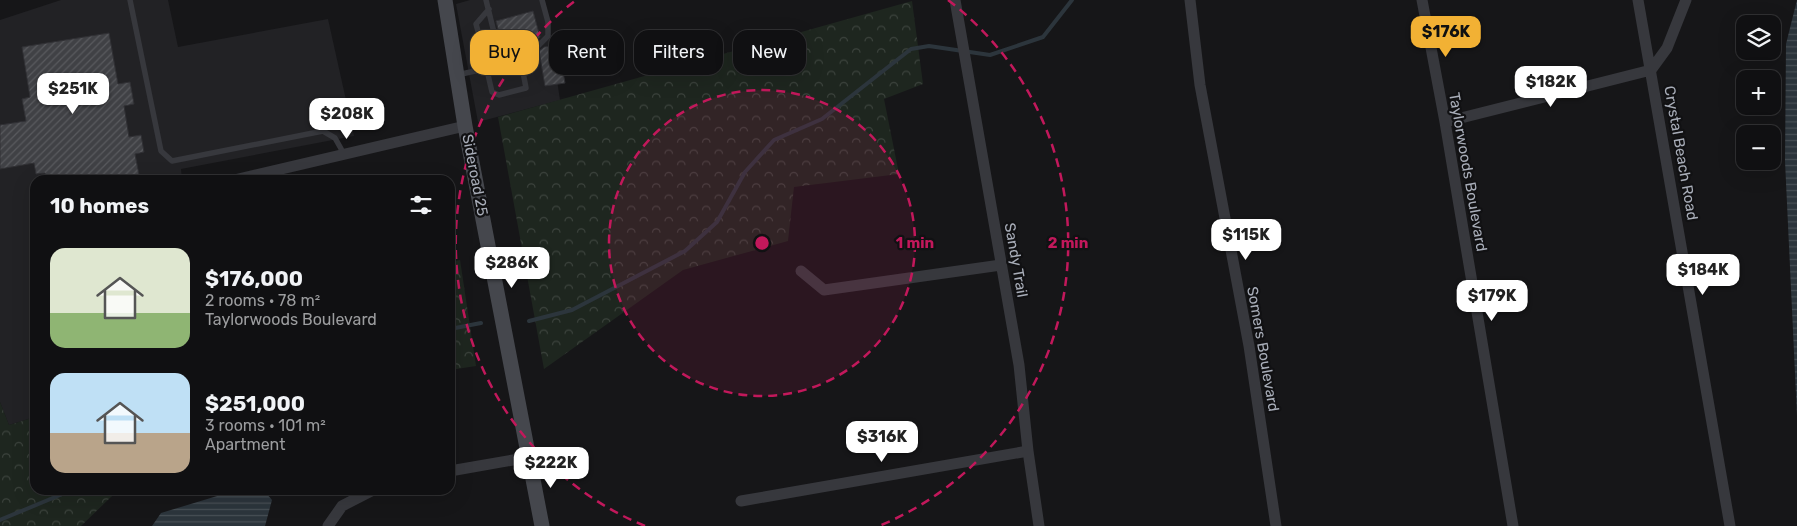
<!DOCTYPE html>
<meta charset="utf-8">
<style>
:root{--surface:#101012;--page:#1e1e20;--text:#f1f3f6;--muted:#9c9d9f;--line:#303032;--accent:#f2b134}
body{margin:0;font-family:Rubik,sans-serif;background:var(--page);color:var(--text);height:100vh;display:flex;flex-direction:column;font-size:19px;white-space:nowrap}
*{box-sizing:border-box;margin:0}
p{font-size:16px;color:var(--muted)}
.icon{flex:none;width:28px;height:28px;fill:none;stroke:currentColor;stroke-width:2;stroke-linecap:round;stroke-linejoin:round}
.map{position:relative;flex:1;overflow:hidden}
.details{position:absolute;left:30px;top:175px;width:425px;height:320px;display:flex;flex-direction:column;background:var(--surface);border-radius:15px;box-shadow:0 5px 20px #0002,0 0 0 1px var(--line)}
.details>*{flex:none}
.guide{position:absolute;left:470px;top:30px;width:475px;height:45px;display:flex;gap:10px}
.tools{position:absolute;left:1736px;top:15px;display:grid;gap:10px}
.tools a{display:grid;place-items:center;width:45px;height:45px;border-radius:10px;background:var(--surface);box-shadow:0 5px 20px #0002,0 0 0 1px var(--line);font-size:25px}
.price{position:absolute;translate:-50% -42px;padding:0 11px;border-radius:10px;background:#fff;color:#222;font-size:16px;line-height:32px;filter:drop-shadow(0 1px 2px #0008)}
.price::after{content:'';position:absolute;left:50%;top:30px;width:15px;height:11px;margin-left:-8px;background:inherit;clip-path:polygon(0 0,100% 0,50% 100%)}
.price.current{background:var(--accent);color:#111}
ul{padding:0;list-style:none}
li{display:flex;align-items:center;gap:15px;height:125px;padding:0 20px}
li span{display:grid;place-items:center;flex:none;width:140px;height:100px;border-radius:15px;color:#555}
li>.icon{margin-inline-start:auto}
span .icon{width:60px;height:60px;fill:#fffc;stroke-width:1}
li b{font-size:21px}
h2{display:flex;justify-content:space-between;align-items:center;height:60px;padding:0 20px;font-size:21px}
.chip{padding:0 18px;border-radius:15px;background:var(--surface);box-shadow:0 5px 20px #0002,0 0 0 1px var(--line);font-size:18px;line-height:45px}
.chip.current{background:var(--accent);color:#111}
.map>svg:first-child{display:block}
.built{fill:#222225}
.forest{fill:url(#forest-crowns)}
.water{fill:url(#water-rules)}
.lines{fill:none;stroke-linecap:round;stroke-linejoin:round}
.stream{stroke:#2c353c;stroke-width:4}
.building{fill:url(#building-hatch);stroke:#303034}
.lane{stroke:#37383d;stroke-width:5.5}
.street{stroke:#37383d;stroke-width:11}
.secondary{stroke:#45474d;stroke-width:15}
.ring{fill:none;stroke:#c2185b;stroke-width:2.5;stroke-dasharray:9 6}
.labels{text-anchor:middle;stroke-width:4.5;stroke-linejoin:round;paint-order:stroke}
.street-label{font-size:15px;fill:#a8adb8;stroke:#111113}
.centre{fill:#c2185b;stroke:#111113;stroke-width:2.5}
.ring-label{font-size:15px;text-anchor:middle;font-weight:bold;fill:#c2185b;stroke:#111113;stroke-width:4.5;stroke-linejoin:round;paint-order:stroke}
</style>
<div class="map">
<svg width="1797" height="526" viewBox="0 0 1797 526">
<defs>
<pattern id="forest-crowns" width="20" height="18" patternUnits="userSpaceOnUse" patternTransform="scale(1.25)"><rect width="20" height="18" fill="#1e261f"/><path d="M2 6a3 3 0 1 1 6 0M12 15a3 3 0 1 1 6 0" fill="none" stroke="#3c433d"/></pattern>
<pattern id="water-rules" width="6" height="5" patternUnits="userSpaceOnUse" patternTransform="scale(1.25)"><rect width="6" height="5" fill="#2c353c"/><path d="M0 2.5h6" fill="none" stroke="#485056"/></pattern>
<pattern id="building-hatch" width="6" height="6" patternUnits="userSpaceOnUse" patternTransform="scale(1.25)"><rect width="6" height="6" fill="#404145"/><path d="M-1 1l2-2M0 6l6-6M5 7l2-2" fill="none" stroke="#595a5e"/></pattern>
</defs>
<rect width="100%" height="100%" fill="#161618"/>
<path class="built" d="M61 0H168L178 47 328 19 354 136 181 169 182 180H35V417L9 425 0 402V20Z
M470 0H545L560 100 478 122 456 4Z"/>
<path class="forest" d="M912 1 923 84 884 99 899 174 794 187 788 241 683 270 544 369 498 117Z
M460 260 476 366 450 370V262Z
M0 402 9 425 35 417V490H120L111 497 81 526H0Z"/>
<path class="water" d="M1797 0V416L1785 161 1786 44Z
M237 490C253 490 262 487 272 500L265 526H152L161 513Z"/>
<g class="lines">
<path class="stream" d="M529 321 572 310 685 251 717 222 745 172 774 140 822 119 911 49 929 46 990 55 1043 37 1072 0
M450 329 481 323
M0 520 60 495 67 490"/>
</g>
<path class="building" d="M533 11 540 37 534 43 504 52 496 21Z
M489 32 493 50 487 51 484 48 480 49 478 39H482L484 34Z
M109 33 118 84 130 82 134 104 124 106 129 137 141 135 144 152 135 154 140 180H46L45 173 36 174 34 163 0 169V125L26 121 22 99 30 97 22 47Z
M558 45 565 83 545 86 539 51 544 47Z"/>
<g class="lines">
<path class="lane" d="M130 0 161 151 172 161 323 131 335 138 344 154
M479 35 476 24 489 9
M483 53 492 92 499 95 526 88 520 56 537 47 548 36V22L542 0
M457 75 502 65 486 0"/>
<path class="street" d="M955 0 1019 365 1028 451 1039 526
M1190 0 1200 85 1249 346 1276 526
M1422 0 1445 122 1513 526
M1638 0 1730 526
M1651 70 1667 48 1686 0
M1445 122 1651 70
M234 180 465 126
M801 271 824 290 1001 265
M450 471 530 457
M741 501 1028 451
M328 526 342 506 373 490"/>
<path class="secondary" d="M445 0 465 126 542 526"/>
</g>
<circle cx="762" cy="243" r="153" fill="#c2185b" fill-opacity=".12"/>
<g class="ring">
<circle cx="762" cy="243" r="153"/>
<path d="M645 526A306 306 0 0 1 576 0M948 0A306 306 0 0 1 879 526"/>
</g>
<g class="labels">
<g class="street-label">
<text transform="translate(1681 153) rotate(80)" y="5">Crystal Beach Road</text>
<text transform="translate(1468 172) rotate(80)" y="5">Taylorwoods Boulevard</text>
<text transform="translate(475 175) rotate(79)" y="5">Sideroad 25</text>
<text transform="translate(1016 260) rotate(80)" y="5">Sandy Trail</text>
<text transform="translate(1263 349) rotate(80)" y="5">Somers Boulevard</text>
</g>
</g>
<circle cx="762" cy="243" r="8" class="centre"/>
<g class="ring-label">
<text x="915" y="248">1 min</text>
<text x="1068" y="248">2 min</text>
</g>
</svg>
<div class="tools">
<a><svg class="icon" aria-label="layers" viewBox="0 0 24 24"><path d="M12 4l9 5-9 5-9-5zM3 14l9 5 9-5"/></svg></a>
<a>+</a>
<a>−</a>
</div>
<b class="price current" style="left:1446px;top:58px">$176K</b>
<b class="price" style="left:1551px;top:108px">$182K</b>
<b class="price" style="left:73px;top:115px">$251K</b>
<b class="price" style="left:347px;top:140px">$208K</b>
<b class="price" style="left:1246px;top:261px">$115K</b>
<b class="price" style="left:512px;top:289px">$286K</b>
<b class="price" style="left:1703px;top:296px">$184K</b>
<b class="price" style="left:1492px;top:322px">$179K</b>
<b class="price" style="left:882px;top:463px">$316K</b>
<b class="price" style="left:551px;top:489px">$222K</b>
<div class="guide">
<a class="chip current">Buy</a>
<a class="chip">Rent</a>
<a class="chip">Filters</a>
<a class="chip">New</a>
</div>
<section class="details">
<h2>10 homes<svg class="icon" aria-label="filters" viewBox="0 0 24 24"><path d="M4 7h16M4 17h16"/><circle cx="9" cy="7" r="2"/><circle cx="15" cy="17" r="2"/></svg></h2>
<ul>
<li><span style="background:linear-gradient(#dfe7d0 65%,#8fb573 0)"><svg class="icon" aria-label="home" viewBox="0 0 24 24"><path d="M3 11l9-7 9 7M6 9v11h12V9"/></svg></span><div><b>$176,000</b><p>2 rooms · 78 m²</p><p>Taylorwoods Boulevard</p></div></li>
<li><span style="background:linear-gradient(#bfe0f5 60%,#b9a48a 0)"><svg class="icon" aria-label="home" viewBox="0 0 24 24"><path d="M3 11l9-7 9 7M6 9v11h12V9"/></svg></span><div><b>$251,000</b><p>3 rooms · 101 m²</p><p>Apartment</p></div></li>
</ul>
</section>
</div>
